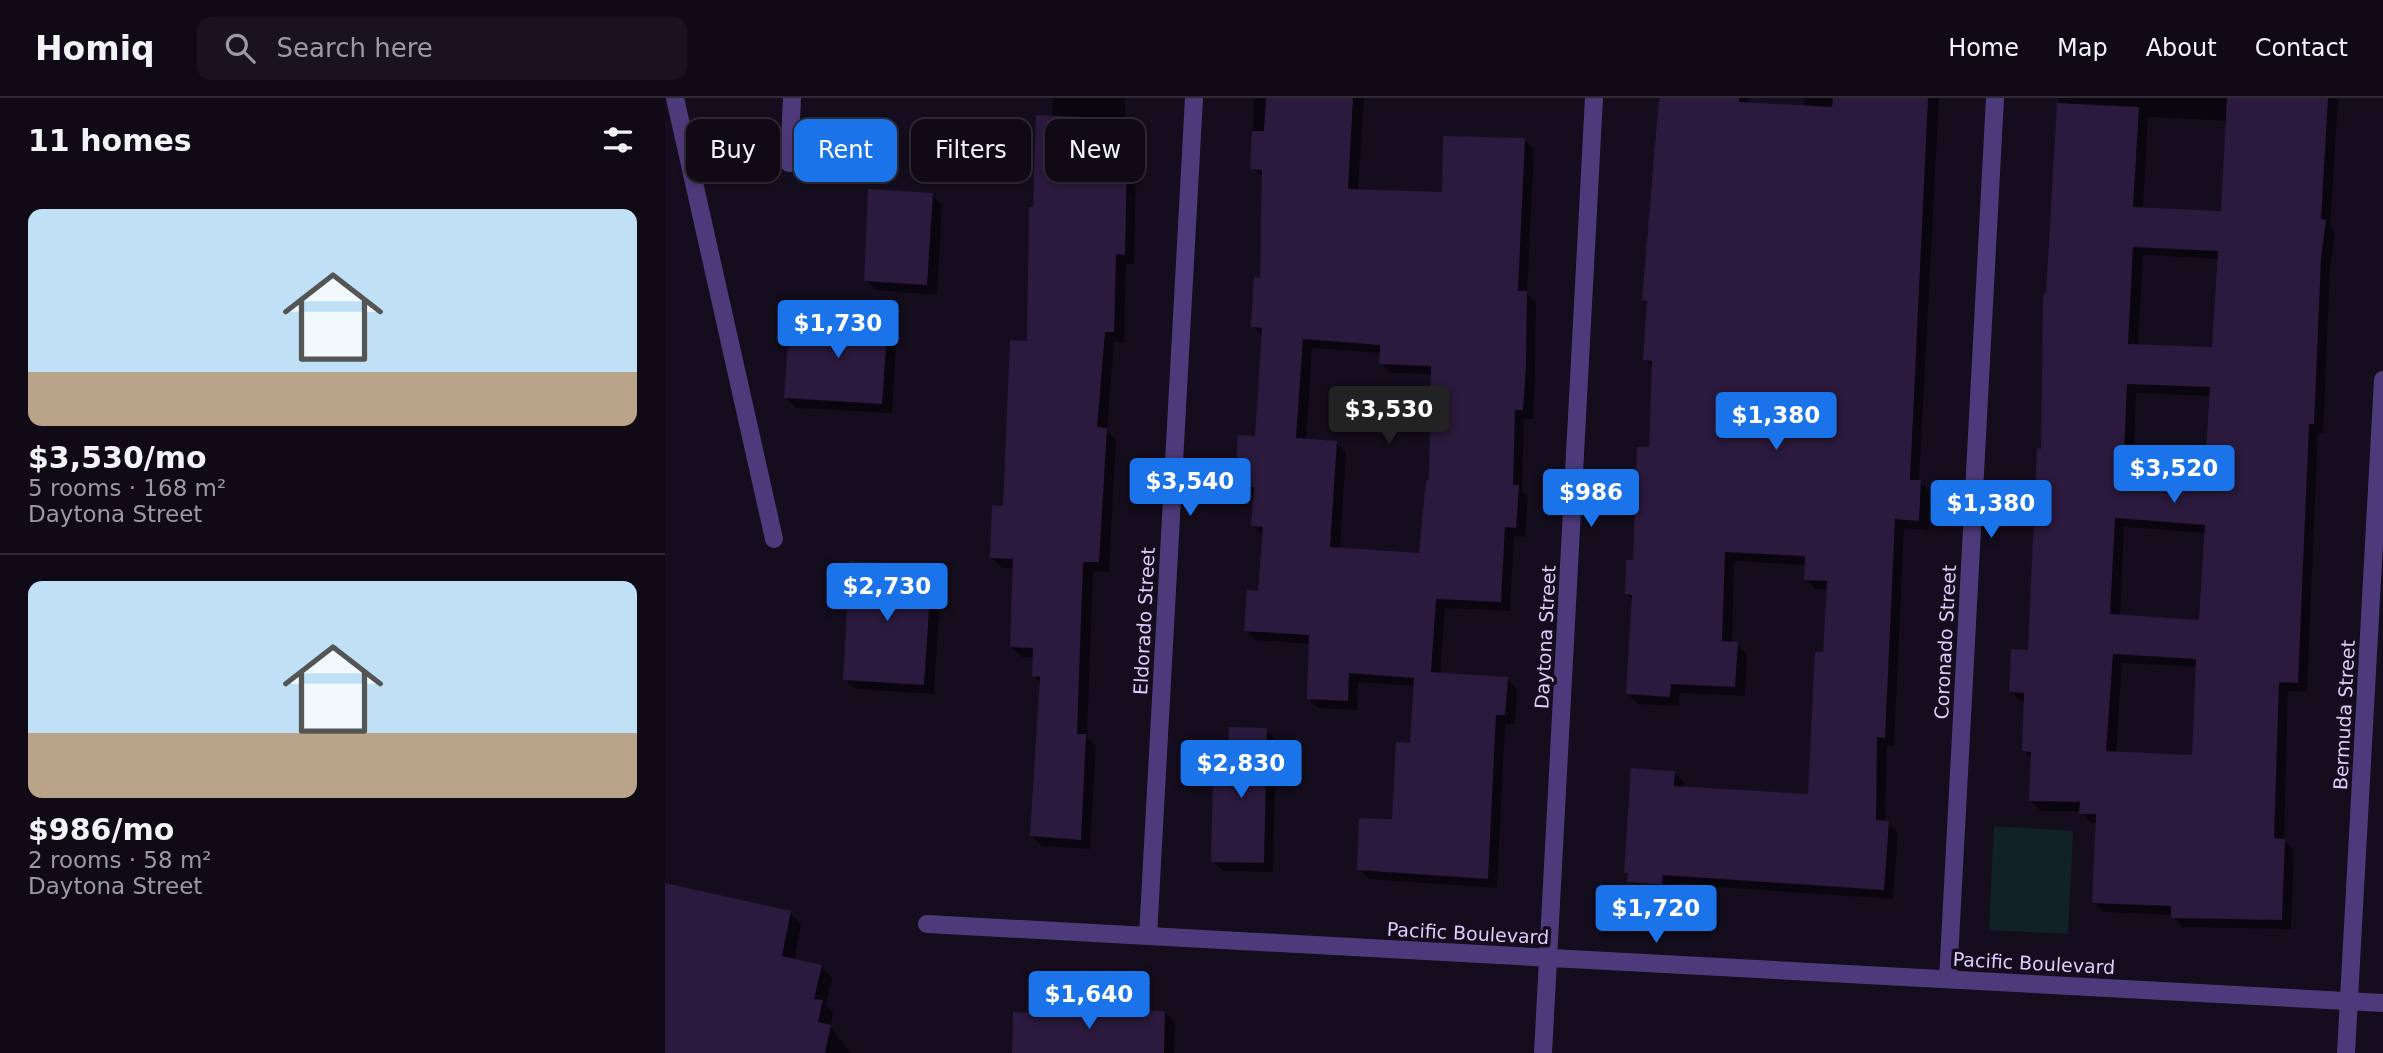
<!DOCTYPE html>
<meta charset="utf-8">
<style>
:root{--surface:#0f0a16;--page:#18131f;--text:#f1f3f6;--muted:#9b9aa1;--line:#2f2b35;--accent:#1a73e8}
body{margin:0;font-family:"DejaVu Sans",sans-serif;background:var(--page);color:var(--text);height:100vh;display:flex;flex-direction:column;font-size:26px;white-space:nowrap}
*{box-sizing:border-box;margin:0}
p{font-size:23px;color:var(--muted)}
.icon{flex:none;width:38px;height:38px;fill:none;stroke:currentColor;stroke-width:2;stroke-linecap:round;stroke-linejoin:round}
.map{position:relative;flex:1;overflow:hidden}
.panel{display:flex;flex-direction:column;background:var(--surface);width:665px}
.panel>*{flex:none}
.guide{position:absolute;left:21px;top:21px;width:665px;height:63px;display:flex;gap:14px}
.price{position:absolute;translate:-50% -60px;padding:0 16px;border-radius:7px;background:var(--accent);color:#fff;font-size:23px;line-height:46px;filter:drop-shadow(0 2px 4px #0008)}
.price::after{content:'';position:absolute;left:50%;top:42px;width:21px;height:16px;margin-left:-10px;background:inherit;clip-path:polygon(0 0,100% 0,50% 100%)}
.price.active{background:#222;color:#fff}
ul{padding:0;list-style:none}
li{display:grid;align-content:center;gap:14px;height:371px;padding:0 28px}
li+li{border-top:2px solid var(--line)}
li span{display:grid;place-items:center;height:217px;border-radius:14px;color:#555}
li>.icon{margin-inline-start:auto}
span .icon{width:126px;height:126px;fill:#fffc;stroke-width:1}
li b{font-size:30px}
h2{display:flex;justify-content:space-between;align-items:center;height:84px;padding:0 28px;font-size:30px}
.tag{padding:0 24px;border-radius:14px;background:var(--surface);box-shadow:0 4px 10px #0003,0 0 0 2px var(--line);font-size:24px;line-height:63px}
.tag.active{background:var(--accent);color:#fff}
header{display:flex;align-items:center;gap:42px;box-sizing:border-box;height:98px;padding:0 35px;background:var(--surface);border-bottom:2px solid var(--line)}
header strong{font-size:33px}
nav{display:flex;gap:38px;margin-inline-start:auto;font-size:24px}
.search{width:490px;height:63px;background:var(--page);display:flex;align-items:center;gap:18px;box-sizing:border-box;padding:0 24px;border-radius:14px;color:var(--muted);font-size:26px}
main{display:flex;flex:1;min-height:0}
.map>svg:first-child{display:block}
.green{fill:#102227}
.shadow{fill:#0007;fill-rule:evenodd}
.building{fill:#2b1a3d;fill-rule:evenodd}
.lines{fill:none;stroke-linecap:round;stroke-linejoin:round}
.service{stroke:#4e3a7a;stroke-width:18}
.minor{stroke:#4e3a7a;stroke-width:18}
.labels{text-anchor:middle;stroke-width:7;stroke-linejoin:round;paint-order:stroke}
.street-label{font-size:19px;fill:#deccfc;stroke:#140d1d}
</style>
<header>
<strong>Homiq</strong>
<div class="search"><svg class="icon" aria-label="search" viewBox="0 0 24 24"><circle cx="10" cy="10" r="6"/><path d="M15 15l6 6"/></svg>Search here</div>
<nav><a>Home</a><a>Map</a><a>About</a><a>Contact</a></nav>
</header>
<main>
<section class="panel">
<h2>11 homes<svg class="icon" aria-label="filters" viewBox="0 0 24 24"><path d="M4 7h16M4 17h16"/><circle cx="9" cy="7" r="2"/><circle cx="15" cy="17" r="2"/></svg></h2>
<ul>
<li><span style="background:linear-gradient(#bfe0f5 75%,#b9a48a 0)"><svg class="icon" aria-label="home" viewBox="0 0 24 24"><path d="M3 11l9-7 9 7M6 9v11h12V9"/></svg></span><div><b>$3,530/mo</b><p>5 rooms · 168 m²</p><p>Daytona Street</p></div></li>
<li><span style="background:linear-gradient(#bfe0f5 70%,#b9a48a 0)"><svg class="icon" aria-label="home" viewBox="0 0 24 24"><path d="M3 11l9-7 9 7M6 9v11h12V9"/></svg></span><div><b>$986/mo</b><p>2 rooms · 58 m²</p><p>Daytona Street</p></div></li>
</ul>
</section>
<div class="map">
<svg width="1718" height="955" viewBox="0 0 1718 955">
<rect width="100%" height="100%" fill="#140d1d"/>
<path class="green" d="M1329 728 1408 733 1403 836 1324 832Z"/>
<path class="shadow" d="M388 0H460V23L472 33 469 166H461L459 244H449L442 332 451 342 444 474 428 473 422 639 431 648 425 751 377 748 367 738 376 585 369 578V559H357L346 548 349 470H337L327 460 340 410 363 245 370 110 387 19Z
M589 0H699L693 93 778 96 859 42 869 51 862 196 871 205 870 278 868 321H859L857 393 863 399 860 439 849 438 845 513 780 510 775 577 842 581 852 591 850 626H840L832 790 704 781 694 771 729 723 747 647 751 588 693 584 692 612 653 610 644 601 646 546 591 542 581 532 594 495 599 438 588 428 590 398 582 397 572 387 592 340 598 238 588 228 597 182 599 80 587 70ZM647 250 717 255 716 265 726 275 767 276 766 384 756 456 675 452 681 354 671 345 641 343Z
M992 0H1083V6L1140 10V0H1274L1254 384 1265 394 1263 432 1239 430 1229 648H1222L1220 724 1233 734 1228 801 1007 786 1006 796 974 793 960 774 1009 675 1019 684V691L1145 697 1163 492 1150 491 1141 481V467L1069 463 1067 546H1072L1082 556 1080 598 1015 595 1014 608 973 606 963 596 968 503 961 496 969 463 985 351 988 270 980 261 983 206 979 202 995 10Z
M1394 0H1673L1665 128 1670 133 1665 171 1658 335H1653L1642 594 1623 593 1619 742 1629 752 1626 831 1517 829 1508 817 1439 814 1429 804 1432 725H1426L1416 713H1376L1366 703 1368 662 1359 653 1361 604 1355 603 1346 594 1365 554 1378 353ZM1483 19 1563 23 1557 115 1478 111ZM1478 157 1554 161 1549 251 1473 248ZM1471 295 1546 298 1541 389 1468 384ZM1459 429 1541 435 1535 524 1455 518ZM1457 565 1532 569 1529 659 1451 655Z
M267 97 277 107 272 197 211 192 201 182Z
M222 221 232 231 227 315 131 310 121 300 158 232Z
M266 470 276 480 269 596 190 591 180 581Z
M601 632 611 642 608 774 558 773 548 763 565 679Z
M0 788 125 815 136 826 129 863 156 868 167 880 161 907 168 915 165 929 186 955H0Z
M500 915 510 925 509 955H349Z"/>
<path class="building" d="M601 0H688L683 91 777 94 778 38 860 40 853 193H862L861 268 858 312H850L848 387H854L851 430 840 429 836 504 771 501 766 574 843 579 840 617H831L823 781 692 772 694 720 727 721 731 644 745 645 749 580 684 575 683 603 642 601 644 537 579 533 582 492 593 493 598 429 586 428 589 389 570 388 573 337 590 338 597 230 586 229 589 179 595 180 597 72 585 71 587 33H599ZM638 241 715 247 714 266 766 268 764 382H761L754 455 665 449 672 343 631 340Z
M994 0H1074V4L1167 9 1168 0H1263L1245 382H1256L1254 423 1230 421 1220 640 1212 639 1211 722 1224 723 1219 792 998 777 997 787 962 784 963 775H959L966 670 1010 673 1009 688 1143 696 1150 554H1158L1162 483 1139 482 1140 458 1060 454 1057 543 1073 544 1070 589 1006 586 1005 599 961 596 967 497 960 496 961 462H968L972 349H984L987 263 978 262 982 203 977 202Z
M1562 0H1663L1656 121 1661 122 1656 160 1649 326H1644L1633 585 1614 584 1609 740 1620 741 1617 822 1506 820V808L1427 805 1431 716H1414L1415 704 1364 703 1366 654 1357 653 1359 595 1344 594 1346 551 1363 552 1372 350 1376 351 1378 195 1381 196 1392 5 1474 9 1468 109 1556 113ZM1468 149 1553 153 1547 249 1463 246ZM1462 286 1545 289 1539 388 1458 382ZM1450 420 1540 427 1534 522 1445 516ZM1448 556 1531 561 1527 657 1441 653Z
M371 17 463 21 460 157 451 156 449 234H440L432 329 442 330 434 464H418L412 636H421L416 742 365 738 375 579 367 578 368 550 345 549 348 461 325 460 327 407 338 408 345 242 362 243 364 109H368Z
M203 91 268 95 262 187 199 183Z
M157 215 223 219 217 306 119 300 124 229 156 230Z
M185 463 267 468 259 587 178 582Z
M564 629 602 630 599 765 546 764 548 677H563Z
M0 785 126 813 117 858 157 867 149 901 158 902 153 924 166 927 160 955H0Z
M380 908 500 913 499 955H347L348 914 380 915Z"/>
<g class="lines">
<path class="service" d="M10 0 109 441"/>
<path class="minor" d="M124 65 127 0
M262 826 1718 905
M483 838 529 0
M1283 881 1330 0
M878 955 929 0
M1681 955 1718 282"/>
</g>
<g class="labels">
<g class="street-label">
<text transform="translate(479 523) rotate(-87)" y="7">Eldorado Street</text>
<text transform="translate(880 539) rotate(-87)" y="7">Daytona Street</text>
<text transform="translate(1280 544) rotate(-87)" y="7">Coronado Street</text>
<text transform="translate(1679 617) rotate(-87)" y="7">Bermuda Street</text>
<text transform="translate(803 835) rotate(3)" y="7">Pacific Boulevard</text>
<text transform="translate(1369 865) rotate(3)" y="7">Pacific Boulevard</text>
</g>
</g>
</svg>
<b class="price" style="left:173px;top:262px">$1,730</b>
<b class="price active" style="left:724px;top:348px">$3,530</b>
<b class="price" style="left:1111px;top:354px">$1,380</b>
<b class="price" style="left:1509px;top:407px">$3,520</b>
<b class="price" style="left:525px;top:420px">$3,540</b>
<b class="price" style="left:926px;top:431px">$986</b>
<b class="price" style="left:1326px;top:442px">$1,380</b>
<b class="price" style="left:222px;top:525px">$2,730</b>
<b class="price" style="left:576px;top:702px">$2,830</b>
<b class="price" style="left:991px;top:847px">$1,720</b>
<b class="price" style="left:424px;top:933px">$1,640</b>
<div class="guide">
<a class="tag">Buy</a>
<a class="tag active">Rent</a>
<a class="tag">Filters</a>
<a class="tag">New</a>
</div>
</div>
</main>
